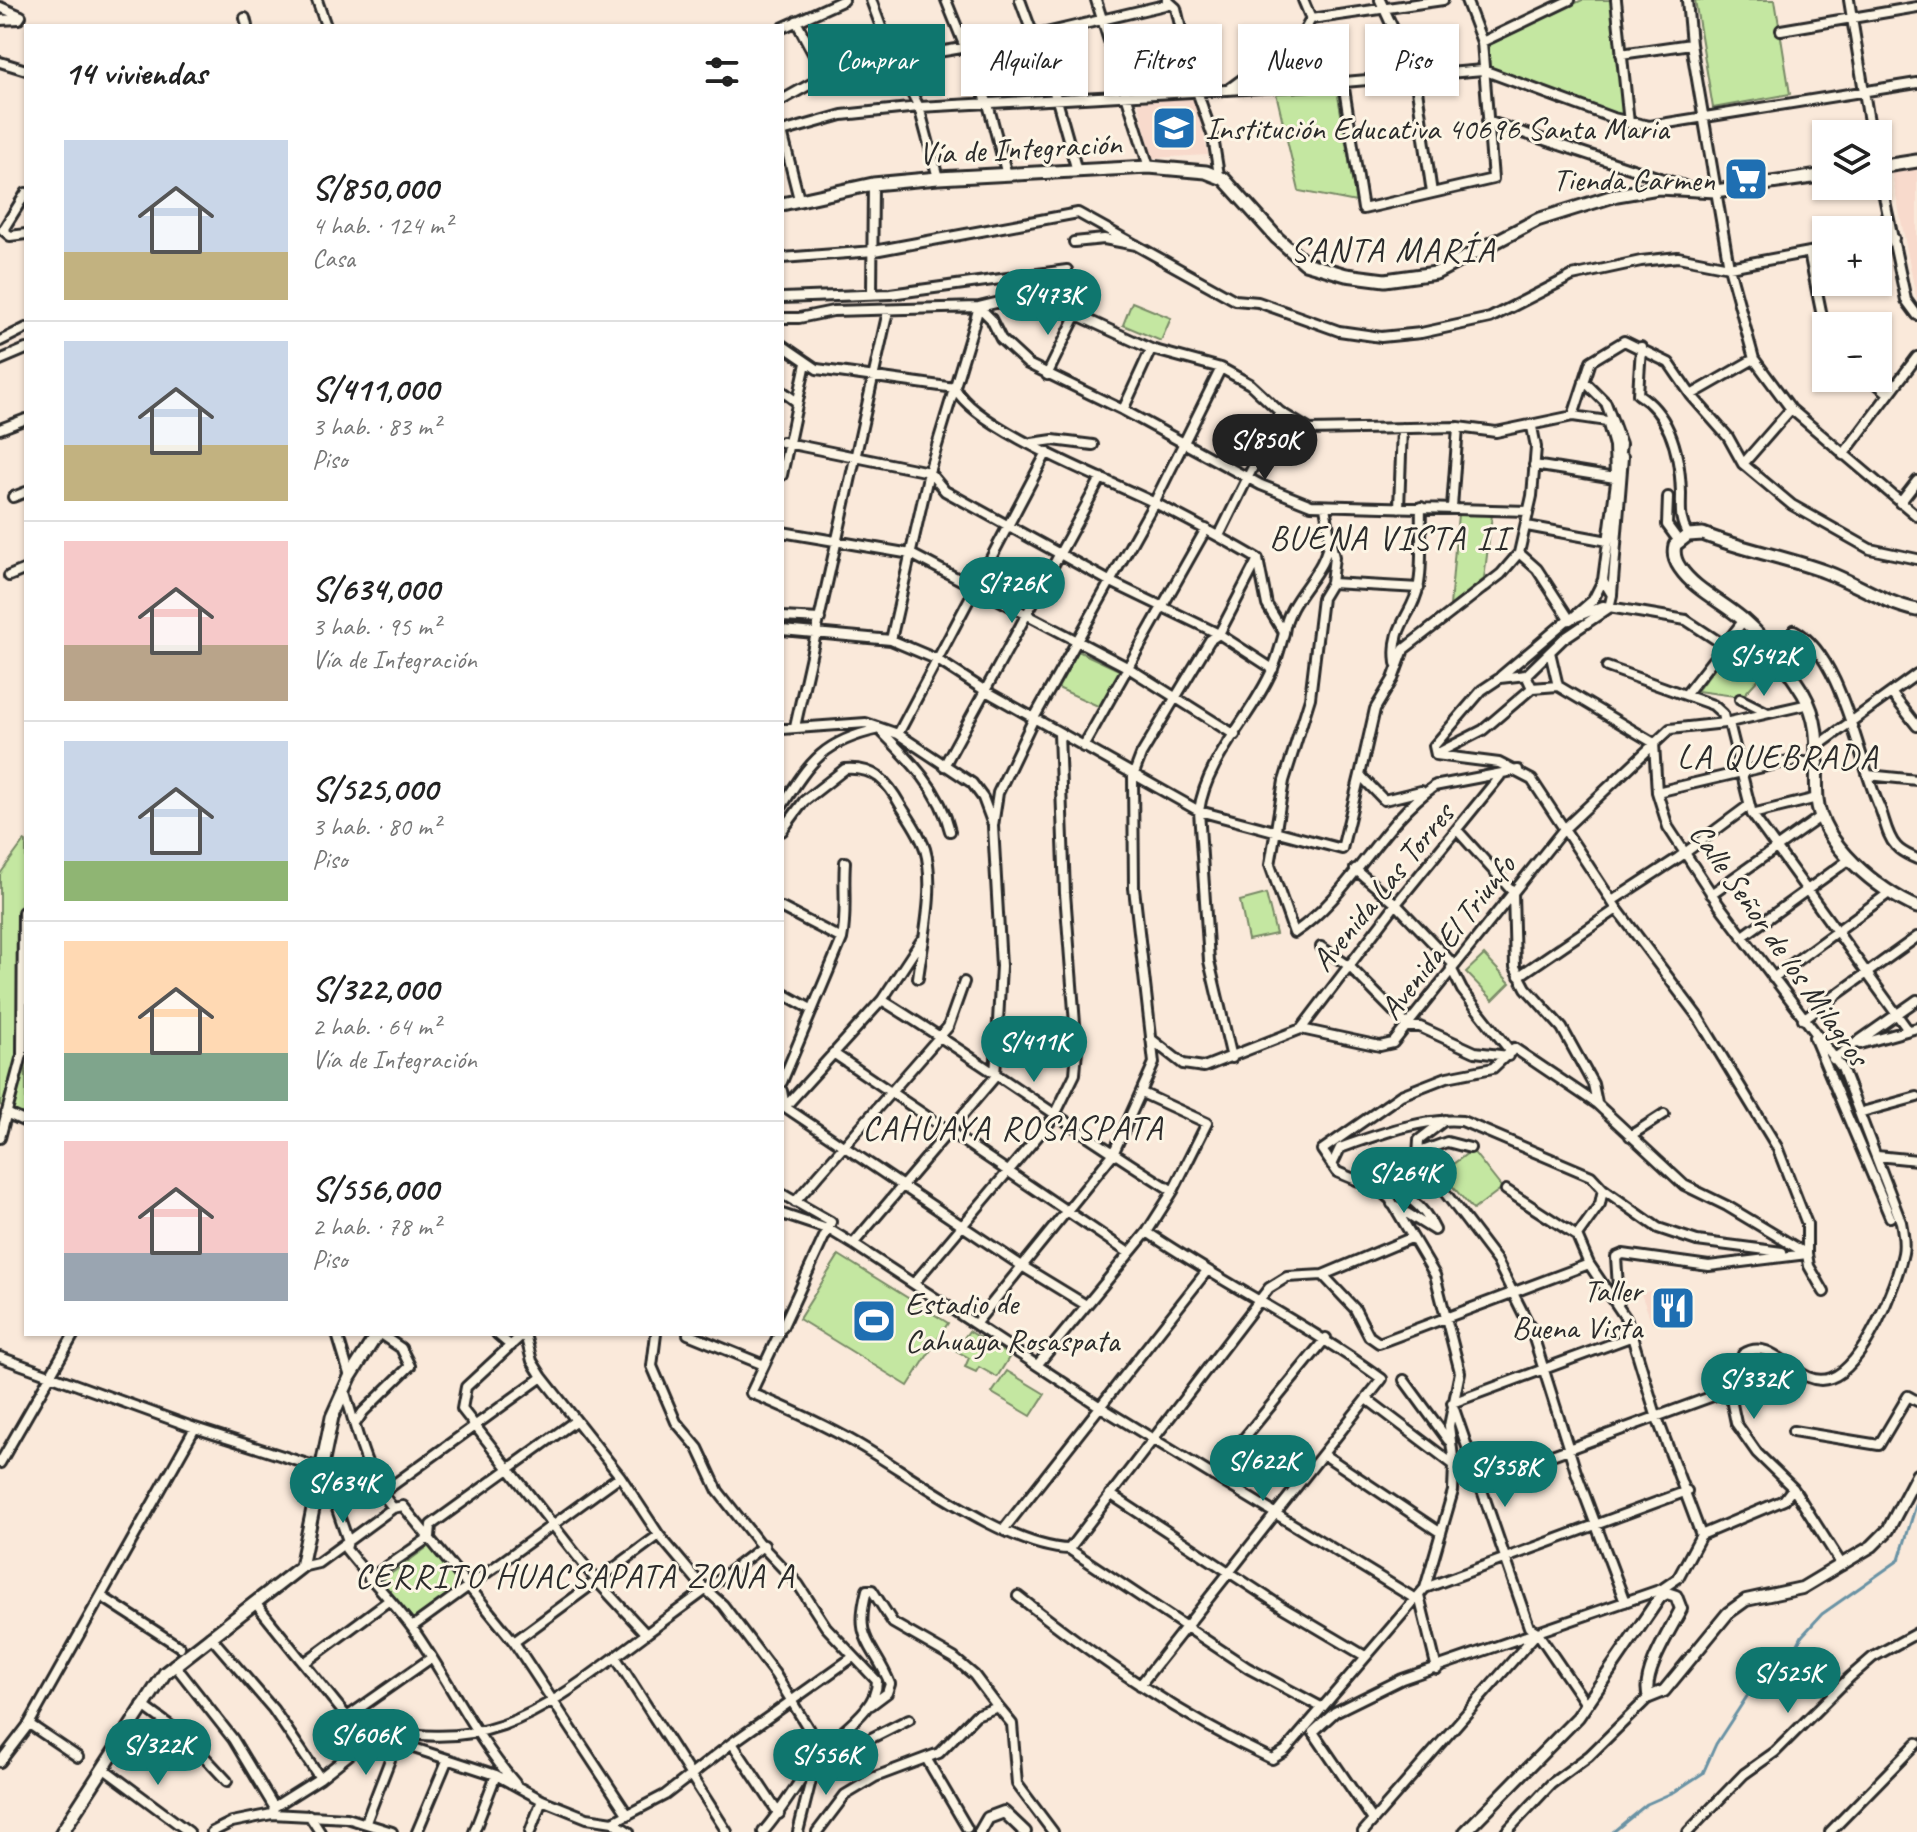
<!DOCTYPE html>
<html lang="es">
<meta charset="utf-8">
<style>
:root{--surface:#fff;--page:#f6f6f6;--text:#222;--muted:#767676;--line:#e0e0e0;--accent:#0f766e}
body{margin:0;font-family:Caveat,sans-serif;background:var(--page);color:var(--text);height:100vh;display:flex;flex-direction:column;font-size:30px;white-space:nowrap}
*{box-sizing:border-box;margin:0}
p{font-size:26px;color:var(--muted)}
.icon{flex:none;width:44px;height:44px;fill:none;stroke:currentColor;stroke-width:2;stroke-linecap:round;stroke-linejoin:round}
.map{position:relative;flex:1;overflow:hidden}
.panel{position:absolute;left:24px;top:24px;width:760px;height:1312px;display:flex;flex-direction:column;background:var(--surface);border-radius:0px;box-shadow:0 2px 6px #0004}
.panel>*{flex:none}
.guide{position:absolute;left:808px;top:24px;width:760px;height:72px;display:flex;gap:16px}
.controls{position:absolute;left:1812px;top:120px;display:grid;gap:16px}
.controls a{display:grid;place-items:center;width:80px;height:80px;border-radius:0px;background:var(--surface);box-shadow:0 2px 6px #0004;font-size:40px}
.price{position:absolute;translate:-50% -68px;padding:0 18px;border-radius:28px;background:var(--accent);color:#fff;font-size:26px;line-height:52px;filter:drop-shadow(0 2px 4px #0008)}
.price::after{content:'';position:absolute;left:50%;top:48px;width:24px;height:18px;margin-left:-12px;background:inherit;clip-path:polygon(0 0,100% 0,50% 100%)}
.price.active{background:#222;color:#fff}
ul{padding:0;list-style:none}
li{display:flex;align-items:center;gap:24px;height:200px;padding:0 40px}
li+li{border-top:2px solid var(--line)}
li span{display:grid;place-items:center;flex:none;width:224px;height:160px;border-radius:0px;color:#555}
li>.icon{margin-inline-start:auto}
span .icon{width:96px;height:96px;fill:#fffc;stroke-width:1}
li b{font-size:34px}
h2{display:flex;justify-content:space-between;align-items:center;height:96px;padding:0 40px;font-size:34px}
.pill{padding:0 28px;border-radius:0px;background:var(--surface);box-shadow:0 2px 6px #0004;font-size:28px;line-height:72px}
.pill.active{background:var(--accent);color:#fff}
.map>svg:first-child{display:block}
.built{fill:#f8dacc}
.green{fill:#c4e7a1;stroke:#788966;stroke-width:2}
.lines{fill:none;stroke-linecap:round;stroke-linejoin:round}
.stream{stroke:#6992a4;stroke-width:3}
.minor-casing{stroke:#2b2b2b;stroke-width:14}
.tertiary-casing{stroke:#2b2b2b;stroke-width:16}
.secondary-casing{stroke:#2b2b2b;stroke-width:17}
.minor{stroke:#fcf5e5;stroke-width:8}
.tertiary{stroke:#fcf5e5;stroke-width:10}
.secondary{stroke:#fcf5e5;stroke-width:11}
.labels{text-anchor:middle;stroke-width:6;stroke-linejoin:round;paint-order:stroke}
.poi-label{font-size:32px;fill:#2b2b2b;stroke:#fcf5e5;text-anchor:start}
.street-label{font-size:32px;fill:#2b2b2b;stroke:#fcf5e5}
.neighbourhood-label{font-size:34px;letter-spacing:2px;fill:#2b2b2b;stroke:#fcf5e5}
</style>
<div class="map">
<svg width="1917" height="1832" viewBox="0 0 1917 1832">
<rect width="100%" height="100%" fill="#fae9da"/>
<filter id="ink" filterUnits="userSpaceOnUse"><feTurbulence type="fractalNoise" baseFrequency=".0125" numOctaves="2"/><feDisplacementMap in="SourceGraphic" scale="16" xChannelSelector="R" yChannelSelector="G"/><feConvolveMatrix kernelMatrix="1 2 1 2 8 2 1 2 1" color-interpolation-filters="sRGB"/></filter>
<g filter="url(#ink)">
<path class="built" d="M1196 97 1208 155 1152 158 1138 102Z
M1917 167V301L1891 170Z
M1663 1286 1673 1316 1652 1323 1641 1294Z"/>
<path class="green" d="M1582 0H1613L1623 117 1488 67 1489 45Z
M1695 0H1775L1790 94 1713 108Z
M1337 90 1356 202 1299 191 1276 93Z
M1132 302 1171 318 1161 341 1123 325Z
M1458 514 1492 515 1484 579 1450 606Z
M1738 637 1771 665 1742 697 1697 691Z
M1078 651 1121 671 1100 707 1058 688Z
M24 841 26 842V1116L0 1105V874Z
M1266 894 1276 934 1248 940 1240 901Z
M1484 955 1510 983 1493 1000 1466 972Z
M1472 1150 1502 1188 1473 1210 1441 1173Z
M839 1255 948 1323 908 1386 799 1319Z
M969 1331 1010 1356 997 1377 979 1367 976 1372 965 1367 969 1358 955 1350Z
M1007 1371 1045 1394 1031 1416 992 1393Z
M429 1546 461 1584 413 1619 381 1581Z"/>
<g class="lines">
<path class="stream" d="M1613 1832 1647 1804 1674 1792 1703 1773 1716 1744 1757 1681 1791 1658 1802 1636 1822 1614 1899 1560 1917 1502"/>
<g class="minor-casing">
<path id="minor" d="M317 0 326 26
M871 0 890 51 919 107 938 178
M946 0 988 104 1007 175
M1020 0 1057 100 1077 171
M1096 0 1149 167
M1167 0 1176 8 1192 77 1213 137 1219 175
M1303 0 1311 19
M1380 0 1415 76 1432 193
M1616 0 1629 123
M1687 0 1691 44 1729 267 1754 359 1791 409 1917 516
M1849 0 1871 134
M0 7 21 16 19 19 0 20
M245 18 247 26
M1311 19 1443 0
M796 21 825 76
M782 28 844 0
M1781 30 1917 7
M1482 42 1570 0
M1621 54 1691 44
M0 62 26 70
M1343 82 1363 209 1493 179 1482 42 1466 0
M1229 89 1244 78 1279 74C1295 57 1299 39 1311 19
M782 100 825 76 897 59 1033 36 1169 4
M1487 121 1684 186
M1878 168 1906 300 1917 315
M26 193 3 230 10 236 26 234
M799 199 782 132 842 115 919 107 1298 86 1483 70 1613 118 1649 126 1917 83
M1878 240 1894 238
M1074 242 1104 239 1136 245
M1809 252 1826 336
M782 258 874 251 1078 213 1235 300 1258 302 1339 331 1381 337 1421 333 1490 318 1572 276 1641 261 1678 257 1729 267 1826 249
M872 294 873 184
M782 298 890 294 1067 270
M782 318H799L833 311 979 307 1025 296 1038 297 1151 349 1221 368 1250 384 1280 412 1310 430 1458 427 1496 432 1573 416 1591 361 1624 341 1669 363 1691 395 1728 437 1743 464 1792 505 1870 549 1917 559
M0 341 26 328
M782 345 817 369 955 388C977 430 1109 480 1155 503 1190 521 1225 539 1258 559L1267 605 1284 633C1288 596 1327 574 1329 538 1330 528 1326 516 1325 506
M1641 347 1638 394C1671 415 1680 456 1681 493 1681 510 1679 520 1688 535
M0 360 26 349
M1047 375 1077 314
M1870 378 1889 394
M782 391 797 402
M1691 395 1754 359
M1123 410 1151 349
M0 429 26 419
M782 442 929 472 945 491 1111 582 1219 634 1273 669
M1032 443 1053 440 1093 445
M1843 455 1917 357
M1743 464 1791 409
M1534 465 1615 478 1614 446 1607 421 1573 416
M782 475 806 363
M13 497 26 492
M1668 497 1667 525 1678 540
M1900 503 1917 481
M1452 507 1458 427
M1399 508 1402 428
M1527 526 1608 541
M782 532 911 554 1127 667 1235 735
M1219 536 1280 412
M1330 539 1334 557 1331 583 1322 598 1310 698 1284 781 1270 865 1294 933C1351 895 1379 824 1436 785
M1519 553 1537 569 1570 620 1593 600 1603 580
M9 576 26 569
M1331 583 1419 588
M1612 594 1623 457
M782 617 820 619
M782 630 891 640 936 659 984 690 1199 811 1342 849 1360 775
M891 640 929 472 979 307 991 319 1001 339 1028 364 1123 410 1261 485 1311 505 1528 511
M1550 652 1558 686
M1773 654 1794 630C1842 655 1858 759 1879 806 1885 819 1886 835 1896 846 1902 853 1909 855 1917 859
M1396 663C1391 624 1414 615 1419 584 1423 560 1420 532 1421 507
M1607 667 1713 705 1723 714 1725 723
M1526 675 1532 688 1558 686 1654 743
M1501 676 1566 621 1603 606 1686 620 1724 645
M1686 694 1744 620
M1892 694 1917 726
M1740 699 1768 713
M1729 723 1752 814 1908 1030
M795 727 888 311
M782 729 866 723 898 734 972 783 983 798 992 822
M898 734 1047 452
M1654 743 1657 792 1668 827 1719 905 1842 1068 1901 1222C1903 1232 1905 1243 1903 1253 1896 1286 1864 1366 1831 1378 1797 1391 1775 1333 1743 1354L1732 1404 1736 1423 1757 1453 1793 1488 1842 1565
M1819 745 1917 674
M1083 747 1206 529
M1436 754 1483 730 1532 688
M1436 755 1499 763 1532 780 1617 909 1698 1017 1777 1147 1807 1224V1254L1709 1266 1623 1254 1616 1257 1619 1302
M1436 755 1434 746 1482 690 1500 678 1526 675 1563 639 1609 608 1612 595 1603 580 1621 444 1606 403 1584 381
M944 766 1101 478
M1868 775 1917 780
M1434 786 1518 770
M1421 791 1384 800 1360 775 1375 709 1393 679 1404 649 1501 574 1519 553 1532 496 1536 447 1532 427
M1657 792 1788 761 1819 763
M782 806C811 760 824 741 879 729 908 758 940 789 950 831
M1752 814 1817 798
M1457 830 1513 892 1515 967 1526 988 1562 1028 1593 1084 1597 1103
M782 831 804 801 845 769C875 767 887 781 901 806 910 820 920 834 925 849 936 888 923 939 918 978
M1355 869 1396 904 1454 965
M1711 894 1820 817
M1612 901 1678 858 1748 806
M782 908 842 939
M1742 937 1850 859
M1321 947 1349 966 1409 1027H1420L1475 1052 1508 1056
M1451 968 1462 990 1511 1052
M1519 976 1617 909
M1773 978 1889 893
M782 993 811 1009
M882 1000C981 1061 1074 1130 1173 1191
M1803 1019 1917 937
M1301 1029 1396 904 1500 776
M1814 1037 1890 1217
M1151 1039 1183 1064 1204 1067 1301 1029 1380 1046 1393 1043 1563 830 1670 729 1725 723 1809 704
M1860 1044 1917 1028
M833 1053 1129 1253
M1232 1058 1209 961 1199 811C1206 759 1253 716 1273 668 1278 657 1281 644 1284 633
M1833 1059 1917 1000
M782 1082 842 939C847 915 843 888 845 862
M782 1091 785 1107 1022 1266 1086 1305
M785 1107 882 1000 921 941
M1862 1112 1917 1097
M6 1113 26 1122
M1445 1120 1419 1140 1418 1157 1497 1261 1531 1329 1576 1472 1625 1602
M1630 1136 1664 1114
M0 1138 22 1055 23 912
M1417 1153 1447 1142 1470 1148
M1877 1156 1917 1160
M1332 1165 1340 1148C1377 1135 1424 1117 1462 1121L1591 1176 1603 1189 1600 1204 1577 1236
M1379 1189C1404 1188 1425 1208 1435 1230
M1603 1189 1658 1228 1697 1241 1782 1252
M782 1194 831 1222 782 1328
M795 1202 948 1027 964 982
M1392 1204 1434 1230
M782 1214 830 1230 853 1244 1099 1406 1417 1600
M853 1244 995 1077 1001 966 993 826 998 793 1034 718 1154 503 1221 368
M1323 1275 1355 1309 1369 1336 1379 1343 1589 1264
M914 1283 1054 1117 1075 1074 1077 1050 1065 893 1059 733
M976 1323 1113 1154 1154 1063 1134 888 1133 776 1141 755 1210 640 1219 634 1258 559
M337 1334 350 1377
M497 1334 511 1346
M523 1334 466 1387 462 1409 596 1580 646 1634
M525 1334 532 1361 542 1377 620 1476 659 1535 702 1586 723 1605 775 1674 822 1751
M656 1334 652 1366 676 1422 698 1448 718 1491 758 1542 798 1584 826 1627 877 1681C877 1710 841 1730 823 1750 801 1775 786 1806 763 1832
M688 1334 764 1365
M779 1334 751 1393C787 1408 823 1424 856 1443 912 1475 1006 1547 1069 1549L1248 1668 1321 1707
M0 1357 195 1428 323 1469 348 1541 346 1549C367 1576 393 1601 413 1629 449 1680 474 1736 515 1783
M1038 1364 1147 1232 1173 1191 1207 1123 1142 1093
M1404 1380 1448 1440
M344 1389C356 1428 366 1476 393 1508L403 1506 514 1642 628 1815
M1367 1399 1454 1465
M355 1424 363 1412 410 1366 401 1348 380 1334
M1793 1431 1879 1445 1908 1396 1917 1401
M1323 1454 1441 1533
M0 1463 74 1334
M1213 1476 1326 1338
M1478 1482 1735 1388
M382 1493 542 1377
M1110 1494 1282 1607 1365 1656
M1004 1529 1206 1272
M1701 1535 1784 1500 1793 1488
M1069 1549 1269 1288 1287 1277 1323 1275 1411 1238
M301 1567 318 1563 393 1508
M369 1579 430 1537 431 1525 575 1421
M1425 1588 1687 1491
M101 1596 180 1647
M1018 1596C1098 1659 1180 1716 1272 1759L1285 1751 1425 1588 1453 1491 1454 1465 1449 1426 1460 1372 1435 1275 1390 1199 1378 1189 1337 1172 1322 1150 1401 1095 1447 1077 1493 1068 1514 1048 1597 1104 1684 1185 1727 1206 1807 1254 1809 1266 1824 1292
M1419 1596 1437 1669
M256 1604 347 1717 374 1735 496 1775 542 1800 587 1818 613 1822 629 1832
M412 1627 620 1476
M210 1636 273 1709 320 1778
M514 1642 659 1535
M616 1658 727 1832
M304 1663 388 1601
M174 1664 233 1739 274 1807
M1140 1685 1382 1379C1307 1324 1224 1284 1147 1232
M1586 1704 1537 1632 1529 1627 1452 1403 1633 1336
M142 1705 187 1738 227 1781
M871 1705 887 1693 890 1684C874 1643 853 1642 867 1590H872L893 1623 954 1658 974 1675 998 1707
M347 1717 431 1658
M353 1721C487 1763 544 1710 646 1634 686 1604 726 1576 764 1545
M29 1724 78 1757
M732 1743 779 1814
M926 1758 967 1828
M0 1762 29 1724 195 1428
M103 1768 189 1832
M815 1774 824 1762 909 1719
M272 1814 347 1818 392 1832
M309 1815 320 1832
M1373 1820 1313 1732 1335 1712 1402 1679 1662 1589 1678 1578 1701 1535 1656 1415 1627 1320 1589 1264 1577 1236 1506 1190
M366 1822 396 1744
M613 1822 665 1795 732 1743 853 1657
M212 1832 232 1822 272 1814 274 1807 320 1778 374 1735
M417 1832 447 1761
M474 1832 496 1775
M530 1832 542 1800
M798 1832 813 1772
M817 1832 845 1795 875 1777 939 1753 976 1715 998 1707 1012 1724 1017 1784 1053 1832
M1363 1832 1536 1634
M1506 1832 1551 1784 1589 1756 1649 1697
M1688 1832 1744 1774 1775 1752 1850 1677 1873 1657 1917 1633
M1830 1832 1917 1743"/>
</g>
<g class="tertiary-casing">
<path id="tertiary" d="M980 1832 988 1818 1004 1812 1025 1832
M1465 1832 1578 1717 1660 1597 1667 1593 1676 1596 1681 1609C1671 1629 1640 1676 1649 1697L1664 1691 1728 1613 1746 1600 1802 1588 1872 1546 1888 1530 1917 1475"/>
</g>
<g class="secondary-casing">
<path id="secondary" d="M1878 167 1917 161
M782 204 873 184 938 178 1149 167 1206 172 1224 179 1277 238 1305 263 1346 275 1385 280 1436 273 1537 220 1617 195 1658 188 1716 191 1826 175
M1917 610C1884 603 1858 584 1826 572 1786 557 1743 550 1703 534L1688 535 1675 545C1673 553 1675 561 1680 568 1694 589 1721 601 1741 618 1764 638 1787 667 1803 693 1824 729 1814 760 1817 799 1821 844 1879 891 1917 907
M62 1832 165 1673 301 1567 332 1417 350 1377 377 1334"/>
</g>
<use href="#minor" class="minor"/>
<use href="#tertiary" class="tertiary"/>
<use href="#secondary" class="secondary"/>
</g>
</g>
<defs>
<g id="school-square" transform="scale(2.3)"><rect x="-9" y="-9" width="18" height="18" rx="4" fill="#1f6fb2" stroke="#fcf5e5"/><path d="M0-5L7-2L0 1L-7-2ZM-4 1L0 2.5L4 1V4Q0 6-4 4Z" fill="#fff"/></g>
<g id="supermarket-square" transform="scale(2.3)"><rect x="-9" y="-9" width="18" height="18" rx="4" fill="#1f6fb2" stroke="#fcf5e5"/><path d="M-6-5.5h2.5l.6 2H6L4.5 2H-2.5L-4.4-4H-6ZM-1.5 3.2a1.3 1.3 0 1 0 .1 0ZM3 3.2a1.3 1.3 0 1 0 .1 0Z" fill="#fff"/></g>
<g id="restaurant-square" transform="scale(2.3)"><rect x="-9" y="-9" width="18" height="18" rx="4" fill="#1f6fb2" stroke="#fcf5e5"/><path d="M-5-6h1v4h1v-4h1v4h1v-4h1v5L-1.5 .5V6h-2V.5L-5-1ZM5-6V6H3V1.5H1.5Q1.5-4 5-6Z" fill="#fff"/></g>
<g id="stadium-square" transform="scale(2.3)"><rect x="-9" y="-9" width="18" height="18" rx="4" fill="#1f6fb2" stroke="#fcf5e5"/><path d="M0-5a6.5 5 0 1 0 0 10a6.5 5 0 1 0 0-10ZM-3.5-1.8h7v3.6h-7Z" fill="#fff"/></g>
</defs>
<g fill-rule="evenodd">
<use href="#school-square" x="1174" y="128"/>
<use href="#supermarket-square" x="1746" y="179"/>
<use href="#restaurant-square" x="1673" y="1308"/>
<use href="#stadium-square" x="874" y="1321"/>
</g>
<g class="labels">
<g class="poi-label">
<text x="1205" y="139">Institución Educativa 40696 Santa Maria</text>
<text x="1715" y="190" text-anchor="end">Tienda Carmen</text>
<text x="1642" y="1301" text-anchor="end">Taller<tspan x="1642" dy="37">Buena Vista</tspan></text>
<text x="905" y="1314">Estadio de<tspan x="905" dy="37">Cahuaya Rosaspata</tspan></text>
</g>
<g class="street-label">
<text transform="translate(1020 148) rotate(-3)" y="11">Vía de Integración</text>
<text transform="translate(1382 887) rotate(-51)" y="11">Avenida Las Torres</text>
<text transform="translate(1447 937) rotate(-52)" y="11">Avenida El Triunfo</text>
<text transform="translate(1780 944) rotate(55)" y="11">Calle Señor de los Milagros</text>
</g>
<g class="neighbourhood-label">
<text x="1393" y="261">SANTA MARÍA</text>
<text x="1389" y="549">BUENA VISTA II</text>
<text x="1778" y="768">LA QUEBRADA</text>
<text x="1013" y="1139">CAHUAYA ROSASPATA</text>
<text x="575" y="1587">CERRITO HUACSAPATA ZONA A</text>
</g>
</g>
</svg>
<div class="controls">
<a><svg class="icon" aria-label="layers" viewBox="0 0 24 24"><path d="M12 4l9 5-9 5-9-5zM3 14l9 5 9-5"/></svg></a>
<a>+</a>
<a>−</a>
</div>
<b class="price" style="left:1048px;top:337px">S/473K</b>
<b class="price active" style="left:1265px;top:482px">S/850K</b>
<b class="price" style="left:1012px;top:625px">S/726K</b>
<b class="price" style="left:1764px;top:698px">S/542K</b>
<b class="price" style="left:1034px;top:1084px">S/411K</b>
<b class="price" style="left:1404px;top:1215px">S/264K</b>
<b class="price" style="left:1754px;top:1421px">S/332K</b>
<b class="price" style="left:1263px;top:1503px">S/622K</b>
<b class="price" style="left:1505px;top:1509px">S/358K</b>
<b class="price" style="left:343px;top:1525px">S/634K</b>
<b class="price" style="left:1788px;top:1715px">S/525K</b>
<b class="price" style="left:366px;top:1777px">S/606K</b>
<b class="price" style="left:158px;top:1787px">S/322K</b>
<b class="price" style="left:826px;top:1797px">S/556K</b>
<div class="guide">
<a class="pill active">Comprar</a>
<a class="pill">Alquilar</a>
<a class="pill">Filtros</a>
<a class="pill">Nuevo</a>
<a class="pill">Piso</a>
</div>
<section class="panel">
<h2>14 viviendas<svg class="icon" aria-label="filters" viewBox="0 0 24 24"><path d="M4 7h16M4 17h16"/><circle cx="9" cy="7" r="2"/><circle cx="15" cy="17" r="2"/></svg></h2>
<ul>
<li><span style="background:linear-gradient(#c9d6e8 70%,#c2b280 0)"><svg class="icon" aria-label="home" viewBox="0 0 24 24"><path d="M3 11l9-7 9 7M6 9v11h12V9"/></svg></span><div><b>S/850,000</b><p>4 hab. · 124 m²</p><p>Casa</p></div></li>
<li><span style="background:linear-gradient(#c9d6e8 65%,#c2b280 0)"><svg class="icon" aria-label="home" viewBox="0 0 24 24"><path d="M3 11l9-7 9 7M6 9v11h12V9"/></svg></span><div><b>S/411,000</b><p>3 hab. · 83 m²</p><p>Piso</p></div></li>
<li><span style="background:linear-gradient(#f6c9c9 65%,#b9a48a 0)"><svg class="icon" aria-label="home" viewBox="0 0 24 24"><path d="M3 11l9-7 9 7M6 9v11h12V9"/></svg></span><div><b>S/634,000</b><p>3 hab. · 95 m²</p><p>Vía de Integración</p></div></li>
<li><span style="background:linear-gradient(#c9d6e8 75%,#8fb573 0)"><svg class="icon" aria-label="home" viewBox="0 0 24 24"><path d="M3 11l9-7 9 7M6 9v11h12V9"/></svg></span><div><b>S/525,000</b><p>3 hab. · 80 m²</p><p>Piso</p></div></li>
<li><span style="background:linear-gradient(#ffd9b3 70%,#7fa58c 0)"><svg class="icon" aria-label="home" viewBox="0 0 24 24"><path d="M3 11l9-7 9 7M6 9v11h12V9"/></svg></span><div><b>S/322,000</b><p>2 hab. · 64 m²</p><p>Vía de Integración</p></div></li>
<li><span style="background:linear-gradient(#f6c9c9 70%,#9aa5b1 0)"><svg class="icon" aria-label="home" viewBox="0 0 24 24"><path d="M3 11l9-7 9 7M6 9v11h12V9"/></svg></span><div><b>S/556,000</b><p>2 hab. · 78 m²</p><p>Piso</p></div></li>
</ul>
</section>
</div>
